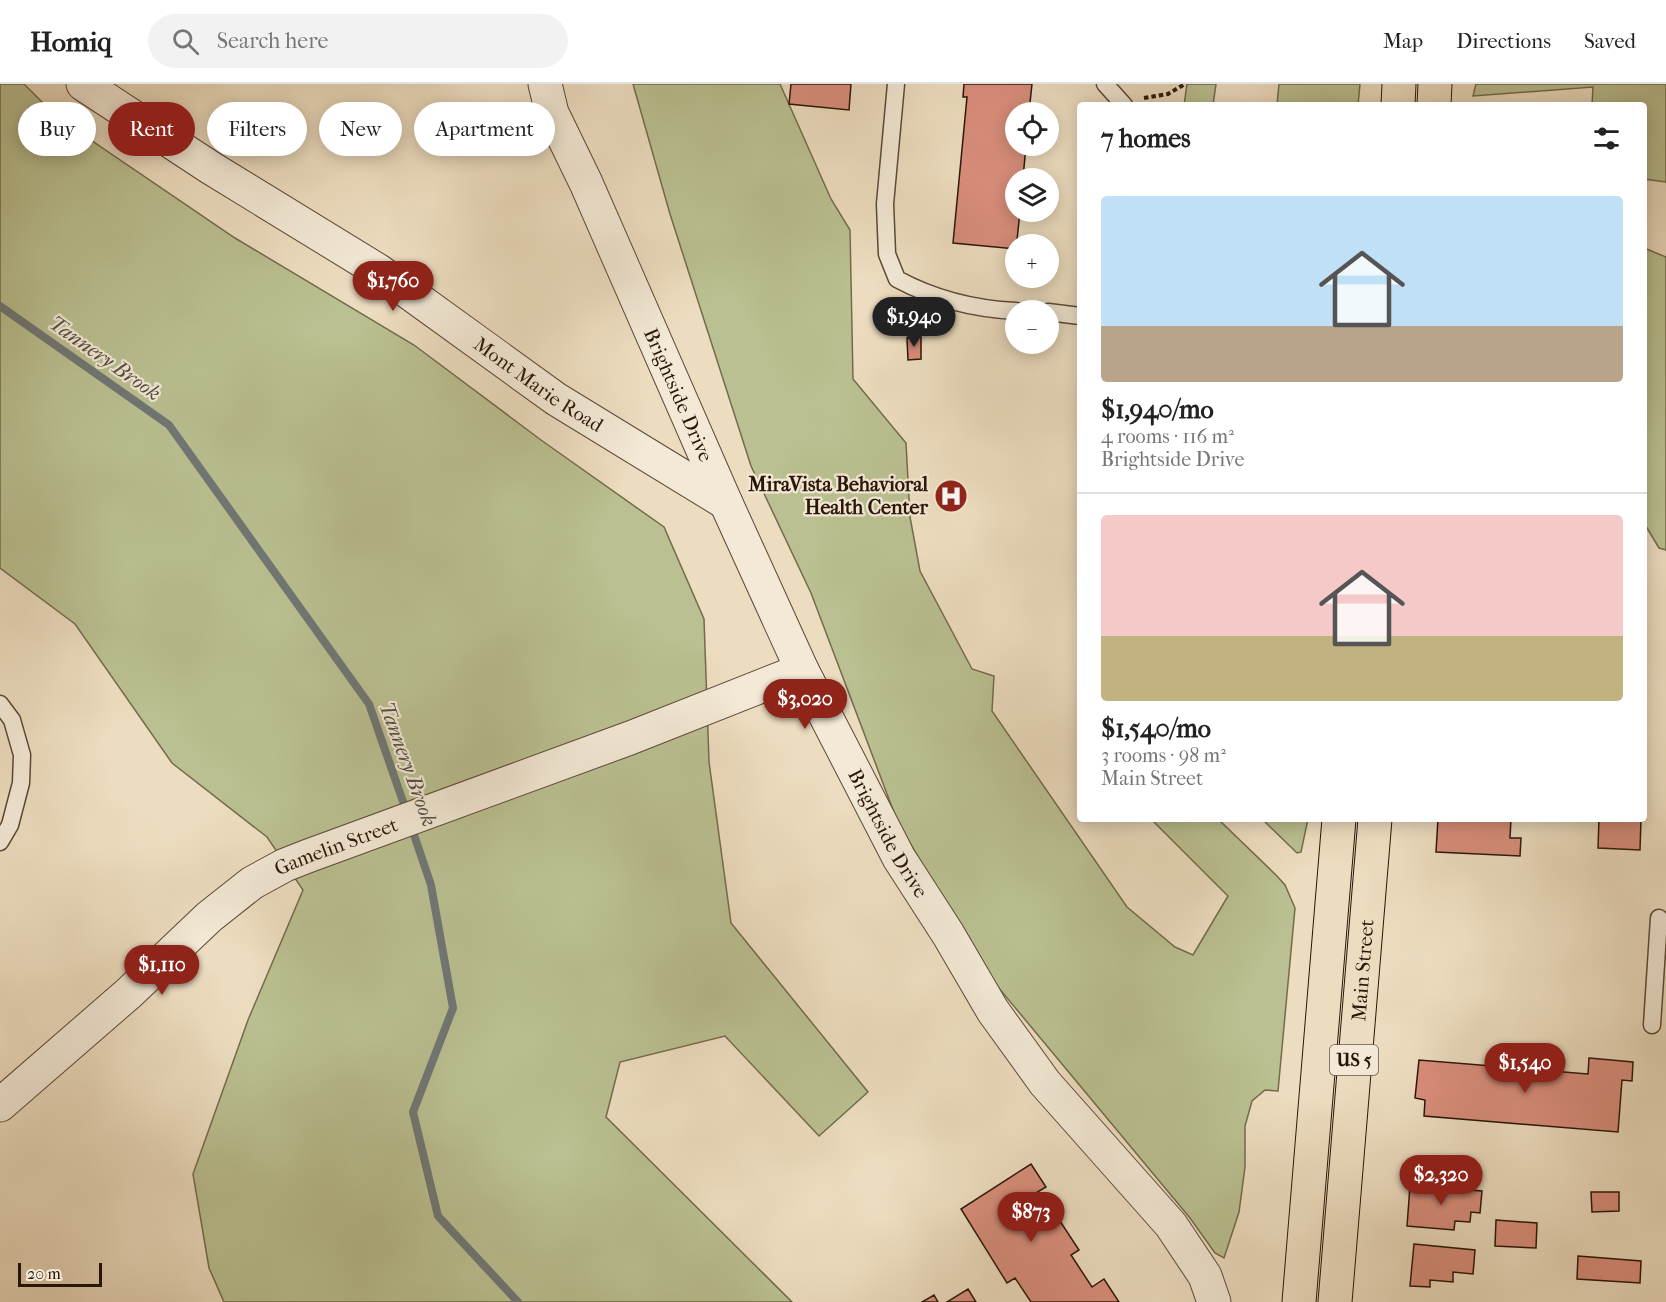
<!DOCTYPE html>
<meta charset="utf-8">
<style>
:root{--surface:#fff;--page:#f2f2f2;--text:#222;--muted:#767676;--line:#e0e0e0;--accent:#8f2418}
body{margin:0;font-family:"IM FELL French Canon",serif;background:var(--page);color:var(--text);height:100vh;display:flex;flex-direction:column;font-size:22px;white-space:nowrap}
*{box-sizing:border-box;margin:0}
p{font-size:20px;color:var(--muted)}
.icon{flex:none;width:33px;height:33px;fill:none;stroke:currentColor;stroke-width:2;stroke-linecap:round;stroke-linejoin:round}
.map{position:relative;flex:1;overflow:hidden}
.drawer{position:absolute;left:1077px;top:18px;width:570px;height:720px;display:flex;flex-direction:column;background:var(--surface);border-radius:6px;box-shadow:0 3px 15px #0003}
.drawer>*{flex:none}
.banner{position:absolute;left:18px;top:18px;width:570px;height:54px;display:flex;gap:12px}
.buttons{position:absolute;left:1005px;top:18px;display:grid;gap:12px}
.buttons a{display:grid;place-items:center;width:54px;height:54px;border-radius:50%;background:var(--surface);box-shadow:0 3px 15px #0003;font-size:30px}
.scale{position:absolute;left:18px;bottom:15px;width:84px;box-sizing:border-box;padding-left:6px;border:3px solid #2a1607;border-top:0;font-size:16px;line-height:21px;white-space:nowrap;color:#2a1607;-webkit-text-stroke:4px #f3e9d6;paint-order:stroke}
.price{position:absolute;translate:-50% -51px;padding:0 14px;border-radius:21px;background:var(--accent);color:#fff;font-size:20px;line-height:39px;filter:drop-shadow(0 2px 3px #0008)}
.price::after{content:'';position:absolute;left:50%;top:36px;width:18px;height:14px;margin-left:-9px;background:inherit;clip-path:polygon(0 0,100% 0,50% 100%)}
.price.active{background:#222;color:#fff}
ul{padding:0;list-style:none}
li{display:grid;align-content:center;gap:12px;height:318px;padding:0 24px}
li+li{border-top:2px solid var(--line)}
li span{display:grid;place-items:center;height:186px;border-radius:6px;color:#555}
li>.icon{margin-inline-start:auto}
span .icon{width:108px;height:108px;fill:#fffc;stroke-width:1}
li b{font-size:26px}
h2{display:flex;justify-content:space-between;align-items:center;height:72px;padding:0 24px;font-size:26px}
.chip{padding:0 21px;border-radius:27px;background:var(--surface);box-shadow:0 3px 15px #0003;font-size:21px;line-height:54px}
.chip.active{background:var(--accent);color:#fff}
header{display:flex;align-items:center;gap:36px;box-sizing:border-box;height:84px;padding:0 30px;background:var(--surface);border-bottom:2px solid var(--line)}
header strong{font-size:28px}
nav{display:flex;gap:33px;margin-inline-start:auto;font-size:21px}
.search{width:420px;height:54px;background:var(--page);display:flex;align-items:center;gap:15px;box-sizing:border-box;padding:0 21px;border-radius:33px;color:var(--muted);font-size:22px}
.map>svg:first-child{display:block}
.green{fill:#bac091;stroke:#726b4c;stroke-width:1.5}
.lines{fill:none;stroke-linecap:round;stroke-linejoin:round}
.stream{stroke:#707775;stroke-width:8}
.building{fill:#d98e7c;stroke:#2a1607;stroke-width:1.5}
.service-casing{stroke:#5b4835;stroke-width:19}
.minor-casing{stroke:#5b4835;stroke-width:35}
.primary-casing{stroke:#2a1607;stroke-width:35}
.path{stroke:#2a1607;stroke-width:4;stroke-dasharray:4.5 3;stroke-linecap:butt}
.service{stroke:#f3e9d6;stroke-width:16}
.minor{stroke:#f3e9d6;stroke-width:33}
.primary{stroke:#edddc0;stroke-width:33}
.labels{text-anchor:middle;stroke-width:4.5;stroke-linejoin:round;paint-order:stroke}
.shield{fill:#f3e9d6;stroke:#665545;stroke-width:1.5}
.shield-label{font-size:18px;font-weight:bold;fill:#2a1607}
.street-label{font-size:20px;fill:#2a1607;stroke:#f3e9d6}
.poi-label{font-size:20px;font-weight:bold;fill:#2a1607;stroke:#f3e9d6;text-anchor:end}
.water-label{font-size:21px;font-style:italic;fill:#534f47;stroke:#f3e9d6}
</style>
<header>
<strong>Homiq</strong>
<div class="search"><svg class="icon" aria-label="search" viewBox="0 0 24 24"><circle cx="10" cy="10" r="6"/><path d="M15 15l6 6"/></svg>Search here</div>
<nav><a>Map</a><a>Directions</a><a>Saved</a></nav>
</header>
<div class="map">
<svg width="1666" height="1218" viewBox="0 0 1666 1218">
<rect width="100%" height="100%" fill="#edddc0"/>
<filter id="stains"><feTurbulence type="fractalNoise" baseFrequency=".00333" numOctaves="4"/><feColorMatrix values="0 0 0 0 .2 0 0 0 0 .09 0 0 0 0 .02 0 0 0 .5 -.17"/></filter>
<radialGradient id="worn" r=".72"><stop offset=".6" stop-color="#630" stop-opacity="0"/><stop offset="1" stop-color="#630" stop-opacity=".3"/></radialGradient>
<path class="green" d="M0 0H24L57 33 235 154 414 261 541 356 664 443 704 535 709 678 731 839 868 1008 819 1052 725 952 620 978 606 1033 792 1218H224L209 1184 193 1090 248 936 303 806 267 753 172 679 75 540 0 484Z
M633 0H780L831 115 850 146 853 295 906 359 910 433 920 487 972 585 994 592 992 627 1127 823 1175 863 1193 871 1228 812 1151 735H1218L1276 791 1285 801 1295 824 1278 1007 1265 1006 1252 1017 1245 1042V1083L1239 1128 1224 1174 1215 1169 1190 1134 988 891 898 739 811 509 751 382 670 130Z
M1187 0H1216L1213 21H1184Z
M1279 0H1360L1358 21H1277Z
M1476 0H1666V98L1644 95V21H1592L1593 3 1473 12Z
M1644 164 1666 173V466L1659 464 1644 439Z
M1262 735H1308L1301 768 1297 769Z"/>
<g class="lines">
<path class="stream" d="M0 222 169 341 369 620 407 729
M411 742 431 801 453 924 413 1028 438 1132 518 1218"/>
</g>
<path class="building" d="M791 0H851L849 26 789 20Z
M964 0H1032L1029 28H1016V62H1026L1023 94H1016V128H1020L1016 165 953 159 967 13H963Z
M921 253V275L908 276 907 254Z
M1438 735H1511L1510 754H1521L1520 772 1436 768Z
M1599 735H1641L1640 766 1598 764Z
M1589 974 1633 978 1632 997 1622 996 1618 1048 1424 1032 1425 1016 1415 1014 1419 976 1588 990Z
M1031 1080 1046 1103 1034 1110 1054 1141 1060 1137 1079 1166 1071 1171 1092 1203 1104 1195 1119 1218H1031L1015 1194 1007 1199 961 1125Z
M1424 1097 1445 1099 1444 1104 1482 1107 1480 1129 1471 1128 1470 1138 1455 1137 1454 1146 1407 1142 1410 1102 1424 1103Z
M1591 1108H1619V1127L1592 1128Z
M1496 1136 1537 1139 1536 1164 1495 1162Z
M1414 1160 1475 1166 1473 1190 1453 1188V1198L1430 1196V1203L1410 1202Z
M1578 1172 1641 1177 1640 1199 1577 1195Z
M968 1205 976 1218H947Z
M934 1211 938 1218H922Z"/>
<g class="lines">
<g class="service-casing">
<path id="service" d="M896 0 885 120 887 170 897 195C934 215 974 225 1016 227
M1105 0 1124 21
M1048 228 1080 232
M0 620 12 636 22 671 21 699 10 741 0 758
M1652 941 1659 834"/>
</g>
<g class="minor-casing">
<g id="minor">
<path id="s1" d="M83 0 211 84 379 187 556 315 726 419"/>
<path id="s2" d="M545 0 552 29 586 99 726 419 802 586 899 774 948 850 993 927 1045 999 1171 1141 1205 1192 1214 1218"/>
<path id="s3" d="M0 1021 129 909 209 833 252 799 285 781 308 772 630 654 802 586"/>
</g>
</g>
<g class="primary-casing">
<g id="primary">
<path d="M1398 21 1399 0"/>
<path d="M1434 21 1435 0"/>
<path d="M1299 1218 1339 735"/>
<path id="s4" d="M1335 1218 1375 735"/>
</g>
</g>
<path class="path" d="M1144 14 1168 10 1185 0"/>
<use href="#service" class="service"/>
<use href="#minor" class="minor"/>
<use href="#primary" class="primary"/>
</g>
<defs>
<g id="hospital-disc" transform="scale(1.725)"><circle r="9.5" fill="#8f2418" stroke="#f3e9d6"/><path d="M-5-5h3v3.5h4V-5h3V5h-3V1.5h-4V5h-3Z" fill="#fff"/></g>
</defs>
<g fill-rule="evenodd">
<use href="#hospital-disc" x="951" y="412"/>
</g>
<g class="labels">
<rect class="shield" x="1330" y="961" width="48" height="30" rx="4.5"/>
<g class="shield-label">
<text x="1354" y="982">US 5</text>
</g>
<g class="street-label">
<text dy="7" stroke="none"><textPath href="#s1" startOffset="546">Mont Marie Road</textPath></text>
<text dy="7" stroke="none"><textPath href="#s2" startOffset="339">Brightside Drive</textPath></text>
<text dy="7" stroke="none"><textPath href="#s2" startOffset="825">Brightside Drive</textPath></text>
<text dy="7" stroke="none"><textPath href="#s3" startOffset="428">Gamelin Street</textPath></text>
<text dy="7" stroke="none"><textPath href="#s4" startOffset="333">Main Street</textPath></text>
</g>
<g class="poi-label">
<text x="928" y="407">MiraVista Behavioral<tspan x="928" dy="23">Health Center</tspan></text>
</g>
<g class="water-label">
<text transform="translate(105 274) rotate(35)" y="7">Tannery Brook</text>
<text transform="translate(408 680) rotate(70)" y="7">Tannery Brook</text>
</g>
</g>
<rect width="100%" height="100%" filter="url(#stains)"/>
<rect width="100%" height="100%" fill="url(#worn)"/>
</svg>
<div class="buttons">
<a><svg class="icon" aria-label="locate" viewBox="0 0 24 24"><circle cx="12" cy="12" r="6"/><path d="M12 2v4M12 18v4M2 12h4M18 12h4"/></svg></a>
<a><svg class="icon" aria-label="layers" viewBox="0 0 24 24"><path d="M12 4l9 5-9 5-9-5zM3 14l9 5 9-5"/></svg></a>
<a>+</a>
<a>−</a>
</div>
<div class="scale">20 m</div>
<b class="price" style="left:393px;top:228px">$1,760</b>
<b class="price active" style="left:914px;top:264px">$1,940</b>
<b class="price" style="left:805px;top:646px">$3,020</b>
<b class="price" style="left:162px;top:912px">$1,110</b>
<b class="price" style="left:1525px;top:1010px">$1,540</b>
<b class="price" style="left:1441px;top:1122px">$2,320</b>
<b class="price" style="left:1031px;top:1159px">$873</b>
<div class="banner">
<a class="chip">Buy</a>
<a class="chip active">Rent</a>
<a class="chip">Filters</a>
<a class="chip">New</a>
<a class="chip">Apartment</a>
</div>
<section class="drawer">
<h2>7 homes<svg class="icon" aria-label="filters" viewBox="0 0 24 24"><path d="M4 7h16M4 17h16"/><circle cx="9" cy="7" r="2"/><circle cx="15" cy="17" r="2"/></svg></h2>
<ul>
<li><span style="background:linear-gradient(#bfe0f5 70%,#b9a48a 0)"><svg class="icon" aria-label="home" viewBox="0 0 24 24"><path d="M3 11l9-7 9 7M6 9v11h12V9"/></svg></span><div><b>$1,940/mo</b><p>4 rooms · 116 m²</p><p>Brightside Drive</p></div></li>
<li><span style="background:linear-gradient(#f6c9c9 65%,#c2b280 0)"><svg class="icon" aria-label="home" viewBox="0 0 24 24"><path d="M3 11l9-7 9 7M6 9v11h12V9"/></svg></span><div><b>$1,540/mo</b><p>3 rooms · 98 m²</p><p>Main Street</p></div></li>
</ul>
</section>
</div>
